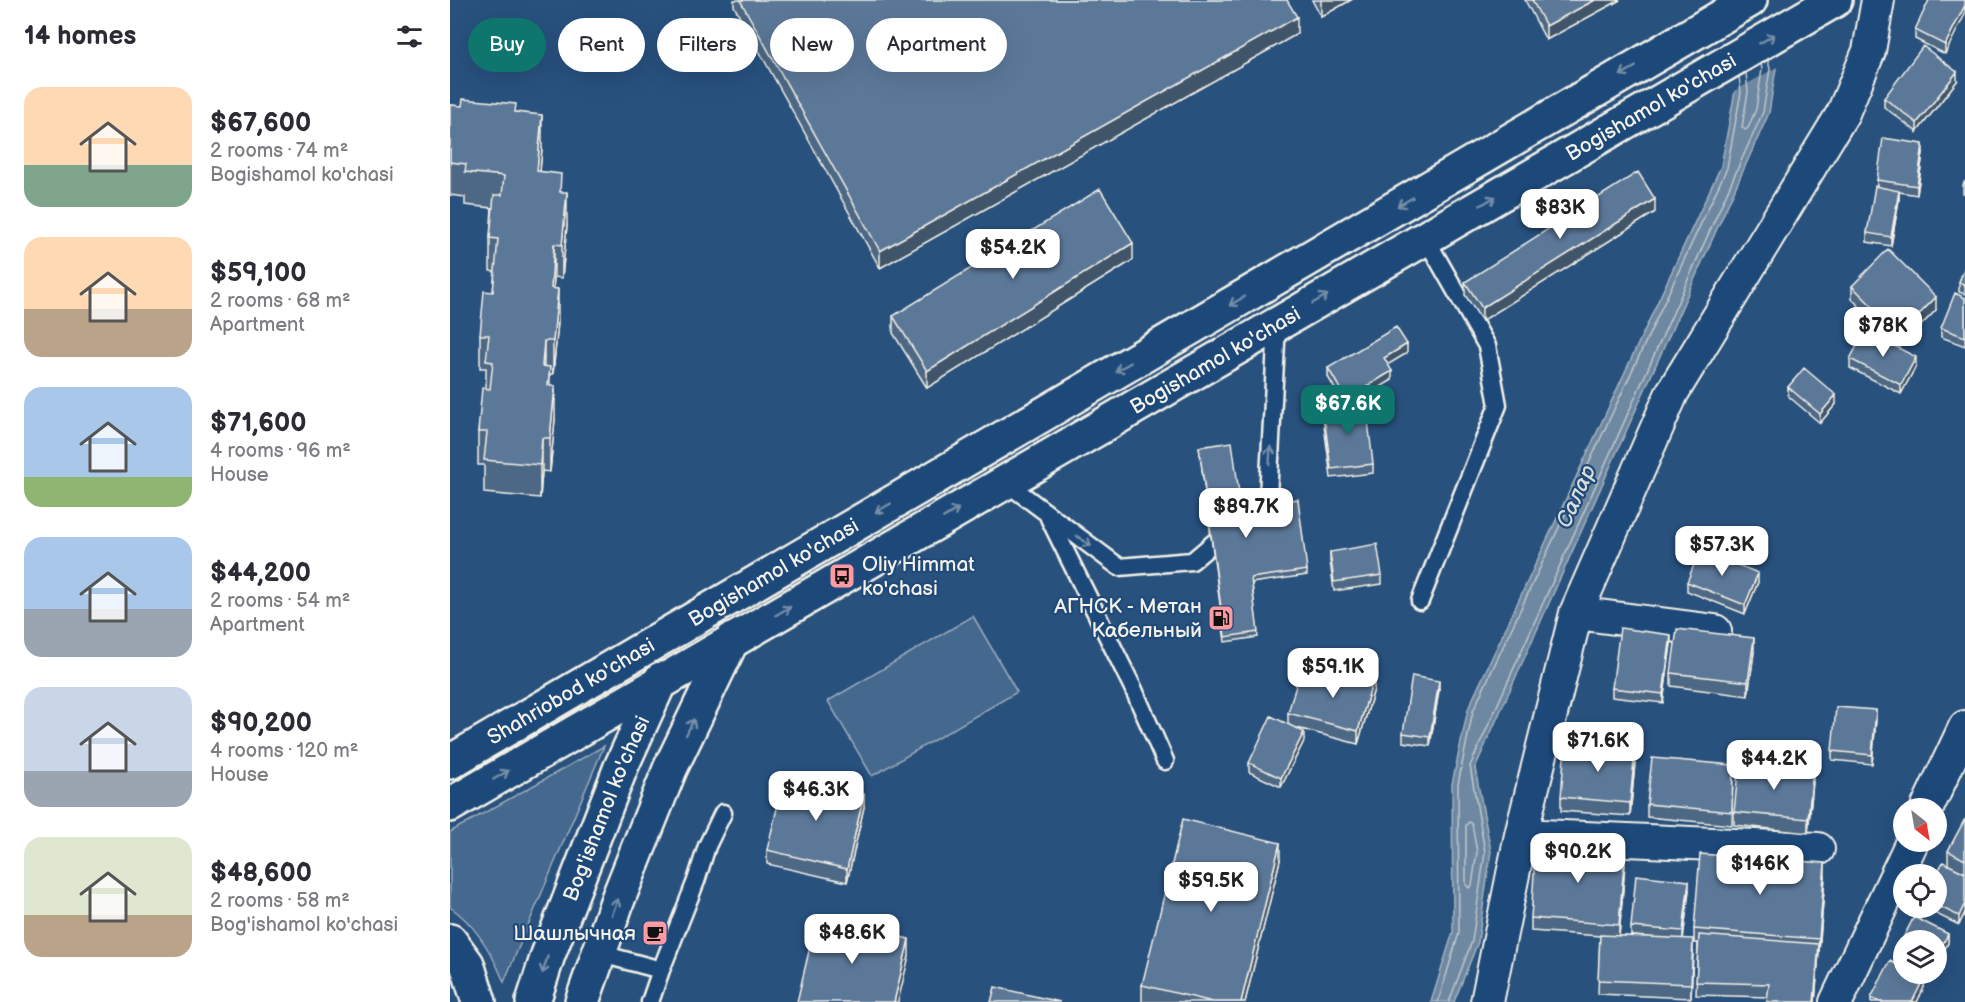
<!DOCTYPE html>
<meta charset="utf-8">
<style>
:root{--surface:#fff;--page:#f7f7f7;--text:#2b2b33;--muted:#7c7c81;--accent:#0f766e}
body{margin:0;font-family:"Balsamiq Sans",sans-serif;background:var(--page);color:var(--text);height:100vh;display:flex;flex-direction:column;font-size:22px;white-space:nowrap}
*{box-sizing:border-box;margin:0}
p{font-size:20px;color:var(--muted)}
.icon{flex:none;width:33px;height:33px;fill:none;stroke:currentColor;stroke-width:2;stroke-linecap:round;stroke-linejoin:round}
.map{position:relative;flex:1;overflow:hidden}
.panel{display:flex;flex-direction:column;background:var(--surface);width:450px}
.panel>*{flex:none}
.guide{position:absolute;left:18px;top:18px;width:570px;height:54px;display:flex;gap:12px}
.needle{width:39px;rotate:149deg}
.tools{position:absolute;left:1443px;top:798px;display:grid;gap:12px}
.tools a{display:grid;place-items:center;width:54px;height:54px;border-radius:50%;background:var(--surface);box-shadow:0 6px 24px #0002;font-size:30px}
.price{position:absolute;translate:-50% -51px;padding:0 14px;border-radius:12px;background:#fff;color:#222;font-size:20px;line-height:39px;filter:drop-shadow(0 2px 3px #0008)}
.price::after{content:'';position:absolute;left:50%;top:36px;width:18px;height:14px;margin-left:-9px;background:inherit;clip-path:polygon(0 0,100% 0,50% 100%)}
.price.current{background:var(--accent);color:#fff}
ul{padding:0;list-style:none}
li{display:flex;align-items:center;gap:18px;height:150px;padding:0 24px}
li span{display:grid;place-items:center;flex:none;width:168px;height:120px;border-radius:18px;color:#555}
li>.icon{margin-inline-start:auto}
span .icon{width:72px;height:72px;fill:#fffc;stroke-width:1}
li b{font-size:26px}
h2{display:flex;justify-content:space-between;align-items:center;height:72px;padding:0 24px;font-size:26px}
.tag{padding:0 21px;border-radius:27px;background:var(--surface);box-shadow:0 6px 24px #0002;font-size:21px;line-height:54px}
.tag.current{background:var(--accent);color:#fff}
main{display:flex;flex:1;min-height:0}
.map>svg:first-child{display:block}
.green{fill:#45688e;stroke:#9cacbb;stroke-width:1.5}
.water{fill:#6e88a2;stroke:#a4b2be;stroke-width:1.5}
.pier{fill:#28517e}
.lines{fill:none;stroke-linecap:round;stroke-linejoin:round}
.shore{stroke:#bec7cc;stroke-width:1.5}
.service-casing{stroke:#f4f1e8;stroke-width:21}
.minor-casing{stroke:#f4f1e8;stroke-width:36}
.secondary-casing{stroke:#f4f1e8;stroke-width:38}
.service{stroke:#1f4a7a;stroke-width:16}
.minor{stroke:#1f4a7a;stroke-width:32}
.secondary{stroke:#1f4a7a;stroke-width:33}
.wall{fill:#4e6784;stroke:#f4f1e8;stroke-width:1.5}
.shaded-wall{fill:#40546b;stroke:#f4f1e8;stroke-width:1.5}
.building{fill:#5b7899;stroke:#f4f1e8;stroke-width:1.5}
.oneway{stroke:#748da6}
.labels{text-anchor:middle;stroke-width:4.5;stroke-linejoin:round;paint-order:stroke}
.street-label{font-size:21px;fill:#f4f1e8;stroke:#1f4a7a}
.poi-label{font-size:21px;fill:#f4f1e8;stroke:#1f4a7a;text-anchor:end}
.water-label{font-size:22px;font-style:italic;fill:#d9dcda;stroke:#1f4a7a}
</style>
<main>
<section class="panel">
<h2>14 homes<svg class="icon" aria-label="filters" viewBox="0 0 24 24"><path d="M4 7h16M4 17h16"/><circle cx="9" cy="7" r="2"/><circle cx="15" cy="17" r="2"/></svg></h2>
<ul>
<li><span style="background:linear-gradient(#ffd9b3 65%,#7fa58c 0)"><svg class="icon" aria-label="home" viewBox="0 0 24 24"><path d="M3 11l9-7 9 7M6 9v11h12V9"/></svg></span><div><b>$67,600</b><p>2 rooms · 74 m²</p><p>Bogishamol ko'chasi</p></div></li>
<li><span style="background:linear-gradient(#ffd9b3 60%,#b9a48a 0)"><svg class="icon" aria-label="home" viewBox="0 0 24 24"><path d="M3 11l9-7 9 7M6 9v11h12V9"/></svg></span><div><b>$59,100</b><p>2 rooms · 68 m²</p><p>Apartment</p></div></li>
<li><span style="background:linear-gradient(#a9c7e8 75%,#8fb573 0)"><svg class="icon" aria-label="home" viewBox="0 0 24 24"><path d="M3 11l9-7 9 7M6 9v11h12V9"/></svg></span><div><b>$71,600</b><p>4 rooms · 96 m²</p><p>House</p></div></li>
<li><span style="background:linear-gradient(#a9c7e8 60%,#9aa5b1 0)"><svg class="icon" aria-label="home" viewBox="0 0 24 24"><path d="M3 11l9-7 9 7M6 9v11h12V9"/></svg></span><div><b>$44,200</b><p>2 rooms · 54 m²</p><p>Apartment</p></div></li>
<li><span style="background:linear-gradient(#c9d6e8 70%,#9aa5b1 0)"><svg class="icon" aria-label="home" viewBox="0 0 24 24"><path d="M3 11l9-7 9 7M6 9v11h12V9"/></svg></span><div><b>$90,200</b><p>4 rooms · 120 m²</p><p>House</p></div></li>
<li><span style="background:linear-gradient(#dfe7d0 65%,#b9a48a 0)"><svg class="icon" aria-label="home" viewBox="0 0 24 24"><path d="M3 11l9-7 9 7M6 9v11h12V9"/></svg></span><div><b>$48,600</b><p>2 rooms · 58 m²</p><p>Bog'ishamol ko'chasi</p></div></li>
</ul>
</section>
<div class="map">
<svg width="1515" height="1002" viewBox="0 0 1515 1002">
<rect width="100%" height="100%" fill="#28517e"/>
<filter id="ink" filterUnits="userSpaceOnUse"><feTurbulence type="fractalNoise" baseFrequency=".0167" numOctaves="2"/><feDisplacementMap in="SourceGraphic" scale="12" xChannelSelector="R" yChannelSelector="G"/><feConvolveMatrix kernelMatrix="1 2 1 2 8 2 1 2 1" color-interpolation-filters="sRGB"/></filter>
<g filter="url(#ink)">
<path class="green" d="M523 616 567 692 422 776 378 701Z
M154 746 54 982C43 955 25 924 0 907V832Z"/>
<path class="water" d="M1273 0H1313L1326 68 1319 113 1025 768 1041 851 1028 942 1004 1002H981L1003 932 1002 784 1018 709 1271 166 1285 91Z"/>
<path class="pier" d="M1270 0H1316L1329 66 1281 93Z"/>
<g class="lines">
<path class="shore" d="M1296 73 1298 92 1292 127 1295 130 1298 128 1306 109 1312 69 1311 64
M1019 822 1022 824 1027 852 1022 885 1019 888 1016 885V825Z
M988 1002 1009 933 1008 784 1023 711 1277 168 1291 92 1289 77
M999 1002 1022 941 1035 852 1020 766 1313 112 1320 69 1318 60"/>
<g class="service-casing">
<path id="service" d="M554 481 669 567 742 561 818 497 827 324
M599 518 684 690 715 761
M970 601 1048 405 1037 346 975 237
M148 953 211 970 200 1002
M211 970 246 881 257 846 273 813"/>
</g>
<g class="minor-casing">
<path id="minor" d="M1126 613 1265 631
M1477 808 1515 727
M1071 835 1368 849
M1037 1002 1071 835 1126 613 1222 393 1393 113 1419 51 1428 0
M1386 1002 1462 842"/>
</g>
<g class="secondary-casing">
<g id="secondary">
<path id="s1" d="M0 762 1300 0"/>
<path id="s2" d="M0 805 1385 0"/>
<path d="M0 941 17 964 29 1002"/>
<path id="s3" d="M83 1002 98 955 171 767 211 679"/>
<path d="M132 1002 168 899 220 769 282 640"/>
</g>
</g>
<use href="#service" class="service"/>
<use href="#minor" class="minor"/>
<use href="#secondary" class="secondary"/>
</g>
<path class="wall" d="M284 0H837L847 34 430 268 284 6Z
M862 0H901L871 17Z
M1075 0H1170L1096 40Z
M1515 0 1495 54 1465 39V30Z
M1507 81 1467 132 1434 107V98Z
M0 105 66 112 92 148 90 172 111 192 117 225 112 278 104 277 103 288 108 322 103 374H100V385L105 419 100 472 92 471 90 498 34 493V465H28V432L36 388V368H30V335L43 292 45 272 40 271V238L42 208 15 205V197L0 195Z
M1473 153 1467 195 1449 192V200L1441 246 1417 242V233L1427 187V180Z
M1515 181V194H1513V185Z
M1205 212 1032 321 1015 295V282Z
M683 260 477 388 443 333V316Z
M1515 267V294L1509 292V282Z
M1402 286 1486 310 1450 347 1402 299Z
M1515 298V346L1491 337V328Z
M957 353 938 364 942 380 900 405 923 464V473L881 478 873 418V409L895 406 878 377V368Z
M1400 359 1466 366 1451 394 1400 368Z
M1338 387 1386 404 1370 423 1338 396Z
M749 447 791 507 857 570V575L802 583 808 637 775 642Z
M880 552 932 575V584L884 591 880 561Z
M1237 582H1308L1295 614 1237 591Z
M1221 644 1213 703 1162 697V688Z
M1304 652 1298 696 1221 686V673Z
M924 689 908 744 847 728 854 741 831 787 799 772V763L838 724V713Z
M989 690 980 746 953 742V733Z
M1426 719 1422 764 1382 760V751Z
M1185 763 1180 816 1111 811V797Z
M1283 765 1282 825 1197 817V804Z
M1363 782 1358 833 1284 825V812Z
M414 807 397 882 317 864V850Z
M1515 819V873L1498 865V851Z
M830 860 795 1002H692V985Z
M1175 864 1169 936 1199 937 1181 936V927L1239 890 1233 939 1243 952 1241 998 1148 994 1150 936 1081 931V918Z
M1515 873V912L1509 925 1474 908H1486V875Z
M1375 877 1365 1002H1317L1318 997 1246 995 1248 943H1244V929Z
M1464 917 1498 934V943L1486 966V940H1454V967L1445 963V954Z
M1467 974H1482L1479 980Z
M1474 987 1467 1002H1421V998Z"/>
<path class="shaded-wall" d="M871 0H901L871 17Z
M1145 0H1170L1096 40V26Z
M1515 5V14L1495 54V45Z
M847 17V34L430 268V251Z
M1507 72V81L1467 132V123Z
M92 115V148L87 205V171Z
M1473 144V153L1467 195V186Z
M1449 191V200L1441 246V237Z
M117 192V225L112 278V245Z
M1205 199V212L1032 321V308Z
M683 243V260L477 388V371Z
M104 244V277L101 321V288Z
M108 289V322L103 374V341Z
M1486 297V310L1450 347V334Z
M94 341V374L92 366Z
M957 344V353L934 367V358Z
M1466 357V366L1451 394V385Z
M942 371V380L896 408V399Z
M105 386V419L100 472V438Z
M1386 395V404L1370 423V414Z
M92 438V471L90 498V465Z
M1308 573V582L1295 614V605Z
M1221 635V644L1213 703V694Z
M1304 638V652L1298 696V682Z
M924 676V689L908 744V731Z
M989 681V690L980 746V737Z
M1426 710V719L1422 764V755Z
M854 732V741L831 787V778Z
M1185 750V763L1180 816V803Z
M1363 769V782L1358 833V819Z
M414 794V807L397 882V869Z
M830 843V860L795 1002H791Z
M1175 851V864L1169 938V925Z
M1375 863V877L1365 1002H1364Z
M1239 881V890L1233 940V931Z
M1515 903V912L1509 925V916Z
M1498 934V943L1486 966V957Z
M459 939V956L448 1002H444Z
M1243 939V952L1241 998V984Z
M1474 978V987L1467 1002H1462Z"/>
<path class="building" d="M290 0H837L847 17 430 251Z
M1082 0H1145L1096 26Z
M1479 0H1515V5L1495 45 1465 30Z
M1473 46 1507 72 1467 123 1434 98Z
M13 99 66 104 65 112 92 115 87 171 111 174 110 192H117L112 245 104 244 101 288 108 289 103 341H94L92 366 100 367 98 385 105 386 100 438H92L90 465 34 460 37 432H28L32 388 40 389 43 362 36 361 39 335H30L34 291 43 292 48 239 40 238 44 195H52L54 176 15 172 16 164 0 162V105L12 106Z
M1433 138 1473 144 1467 186 1427 180Z
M1188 172 1205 199 1032 308 1015 282Z
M1425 186 1449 191 1441 237 1417 233Z
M650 189 683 243 477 371 443 316Z
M1438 249 1486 297 1450 334 1402 286Z
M1515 267V285L1509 282Z
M1505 293 1515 298V337L1491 328Z
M946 327 957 344 934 358 942 371 896 399 878 368Z
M1415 331 1466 357 1451 385 1400 359Z
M1354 368 1386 395 1370 414 1338 387Z
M916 403 923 464 881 469 873 409Z
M782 442 791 507 848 499 857 570 801 578 808 632 775 637 749 447Z
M927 544 932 575 884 582 880 552Z
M1250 550 1308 573 1295 605 1237 582Z
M1170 628 1221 635 1213 694 1162 688Z
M1227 629 1304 638 1298 682 1221 673Z
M882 672 924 676 908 731 838 713 847 682Z
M962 676 989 681 980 737 953 733Z
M1386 707 1426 710 1422 755 1382 751Z
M821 716 854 732 831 778 799 763Z
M1115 744 1185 750 1180 803 1111 797Z
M1202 758 1283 765 1282 812 1197 804Z
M1289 762 1363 769 1358 819 1284 812Z
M335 775 414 794 397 869 317 850Z
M733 819 830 843 791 1002H763L692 985Z
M1515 819V860L1498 851Z
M1086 844 1175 851 1169 925 1081 918Z
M1250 854 1375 863 1369 939 1244 929Z
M1493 862 1515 873V903L1509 916 1486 905V875Z
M1186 875 1239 881 1233 931 1181 927Z
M367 917 459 939 444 1002H347Z
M1464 917 1498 934 1486 957V940H1454V958L1445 954Z
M1150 935 1243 939 1241 984 1148 980Z
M1249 935 1369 944 1364 1002H1317L1319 984 1246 982Z
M1440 961 1454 968V974H1465L1474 978 1462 1002H1430L1421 998Z
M545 987 610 1002H541Z"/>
<defs><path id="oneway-shaft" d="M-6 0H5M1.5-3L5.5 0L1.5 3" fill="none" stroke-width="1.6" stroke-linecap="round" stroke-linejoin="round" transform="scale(1.5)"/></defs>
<g class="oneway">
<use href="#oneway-shaft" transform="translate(1317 39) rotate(-30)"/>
<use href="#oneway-shaft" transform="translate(1178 71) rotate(150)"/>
<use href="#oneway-shaft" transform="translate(1038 201) rotate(-30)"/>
<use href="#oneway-shaft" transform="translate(955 202) rotate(150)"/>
<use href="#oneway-shaft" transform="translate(870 299) rotate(-30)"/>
<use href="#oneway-shaft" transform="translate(787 301) rotate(150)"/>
<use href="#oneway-shaft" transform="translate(673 367) rotate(150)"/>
<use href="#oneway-shaft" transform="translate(820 455) rotate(-87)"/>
<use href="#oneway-shaft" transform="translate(433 508) rotate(150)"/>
<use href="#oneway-shaft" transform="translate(501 513) rotate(-31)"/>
<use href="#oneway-shaft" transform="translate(634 541) rotate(36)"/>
<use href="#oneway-shaft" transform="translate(333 611) rotate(-30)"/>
<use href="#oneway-shaft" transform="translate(240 727) rotate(-64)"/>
<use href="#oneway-shaft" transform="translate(51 775) rotate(-30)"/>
<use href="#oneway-shaft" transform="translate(165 907) rotate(-70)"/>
<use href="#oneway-shaft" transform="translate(95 965) rotate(107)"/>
</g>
</g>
<defs>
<g id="bus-square" transform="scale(1.35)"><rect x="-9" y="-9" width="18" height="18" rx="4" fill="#ff9aa2" stroke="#1f4a7a"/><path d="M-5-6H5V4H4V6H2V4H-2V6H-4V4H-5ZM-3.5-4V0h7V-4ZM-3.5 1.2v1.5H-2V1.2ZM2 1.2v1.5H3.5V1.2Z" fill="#111"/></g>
<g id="fuel-square" transform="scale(1.35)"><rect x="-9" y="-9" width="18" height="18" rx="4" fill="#ff9aa2" stroke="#1f4a7a"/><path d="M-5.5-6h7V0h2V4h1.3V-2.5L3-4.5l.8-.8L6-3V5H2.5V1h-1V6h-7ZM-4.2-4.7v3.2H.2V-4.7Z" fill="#111"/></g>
<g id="cafe-square" transform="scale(1.35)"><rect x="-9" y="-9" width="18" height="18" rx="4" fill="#ff9aa2" stroke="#1f4a7a"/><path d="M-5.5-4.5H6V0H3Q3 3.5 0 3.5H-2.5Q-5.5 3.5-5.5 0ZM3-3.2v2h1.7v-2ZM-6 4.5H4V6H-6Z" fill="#111"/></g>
</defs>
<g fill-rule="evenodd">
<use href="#bus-square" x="392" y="576"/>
<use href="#fuel-square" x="771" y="618"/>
<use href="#cafe-square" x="205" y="933"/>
</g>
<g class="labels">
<g class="street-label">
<text dy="7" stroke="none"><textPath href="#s2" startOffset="1389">Bogishamol ko'chasi</textPath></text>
<text dy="7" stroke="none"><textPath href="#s2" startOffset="885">Bogishamol ko'chasi</textPath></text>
<text dy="7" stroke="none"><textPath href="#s1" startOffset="375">Bogishamol ko'chasi</textPath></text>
<text dy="7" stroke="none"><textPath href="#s1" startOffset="140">Shahriobod ko'chasi</textPath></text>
<text dy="7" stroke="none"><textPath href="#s3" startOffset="207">Bog'ishamol ko'chasi</textPath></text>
</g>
<g class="poi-label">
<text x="412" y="571" text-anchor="start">Oliy Himmat<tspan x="412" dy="24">ko'chasi</tspan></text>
<text x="752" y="613">АГНСК - Метан<tspan x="752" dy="24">Кабельный</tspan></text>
<text x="186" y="940">Шашлычная</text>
</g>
<g class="water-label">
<text transform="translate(1125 496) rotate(-66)" y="8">Салар</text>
</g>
</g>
</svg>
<div class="tools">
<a><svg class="needle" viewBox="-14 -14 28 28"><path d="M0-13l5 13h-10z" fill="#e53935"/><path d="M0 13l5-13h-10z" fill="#7c7c81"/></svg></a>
<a><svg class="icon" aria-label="locate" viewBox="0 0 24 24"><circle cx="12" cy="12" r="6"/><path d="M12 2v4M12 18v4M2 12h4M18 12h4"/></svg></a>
<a><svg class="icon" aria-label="layers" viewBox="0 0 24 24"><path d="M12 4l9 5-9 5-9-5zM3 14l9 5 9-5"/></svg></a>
</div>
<b class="price" style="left:1110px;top:240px">$83K</b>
<b class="price" style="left:563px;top:280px">$54.2K</b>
<b class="price" style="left:1433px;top:358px">$78K</b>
<b class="price current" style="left:898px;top:436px">$67.6K</b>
<b class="price" style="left:796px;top:539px">$89.7K</b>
<b class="price" style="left:1272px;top:577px">$57.3K</b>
<b class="price" style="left:883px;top:699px">$59.1K</b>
<b class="price" style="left:1148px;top:773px">$71.6K</b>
<b class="price" style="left:1324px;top:791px">$44.2K</b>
<b class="price" style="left:366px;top:822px">$46.3K</b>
<b class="price" style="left:1128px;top:884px">$90.2K</b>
<b class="price" style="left:1310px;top:896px">$146K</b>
<b class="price" style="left:761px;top:913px">$59.5K</b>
<b class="price" style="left:402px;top:965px">$48.6K</b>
<div class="guide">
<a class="tag current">Buy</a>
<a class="tag">Rent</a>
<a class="tag">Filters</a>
<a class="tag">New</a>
<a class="tag">Apartment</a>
</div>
</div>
</main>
